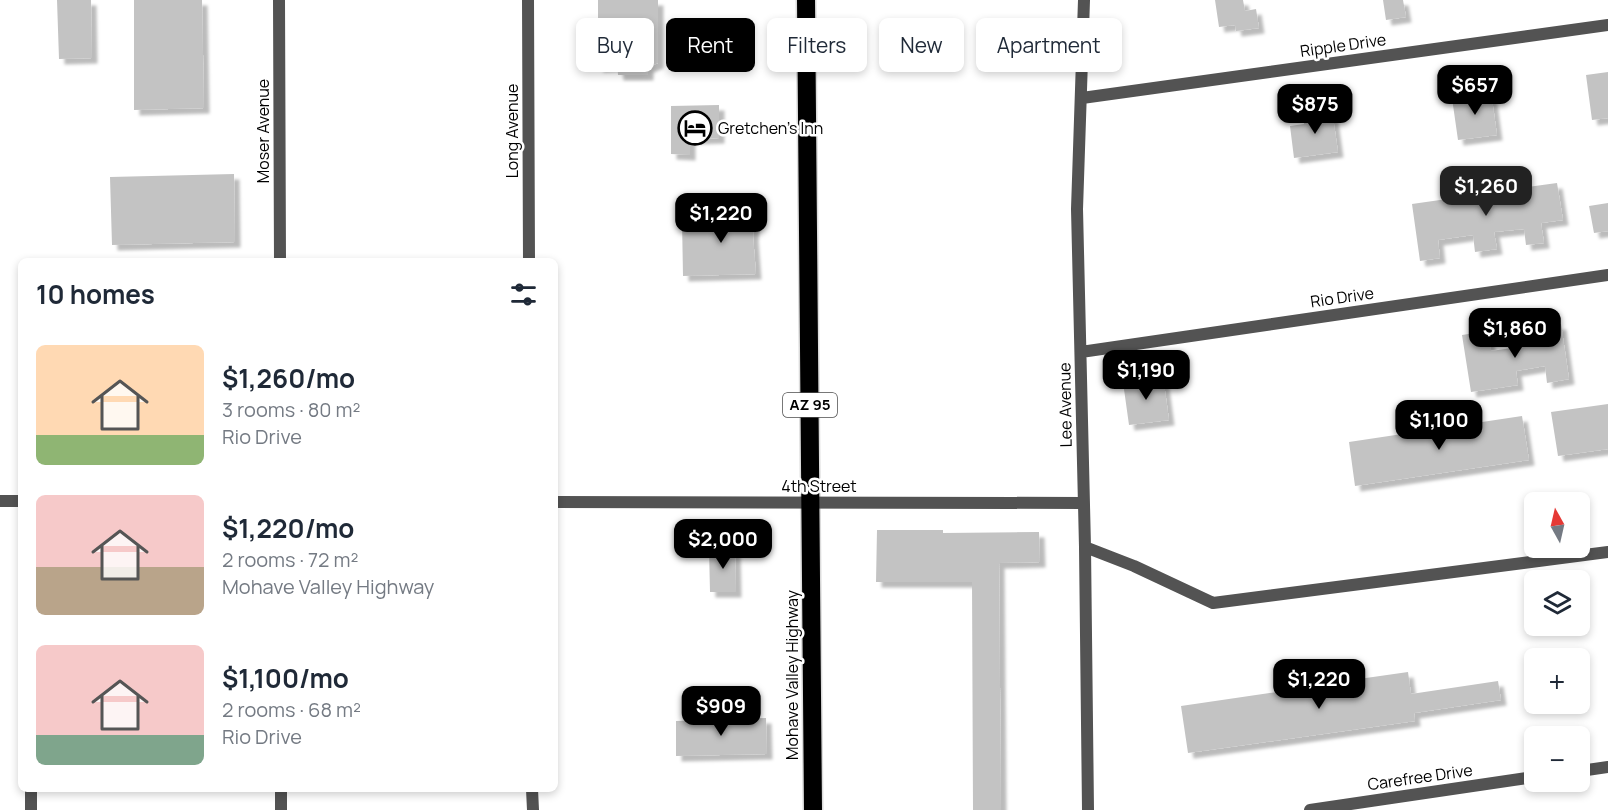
<!DOCTYPE html>
<meta charset="utf-8">
<style>
:root{--surface:#fff;--page:#f2f2f3;--text:#1f2937;--muted:#747a83;--accent:#000}
body{margin:0;font-family:Manrope,sans-serif;background:var(--page);color:var(--text);height:100vh;display:flex;flex-direction:column;font-size:22px;white-space:nowrap}
*{box-sizing:border-box;margin:0}
p{font-size:20px;color:var(--muted)}
.icon{flex:none;width:33px;height:33px;fill:none;stroke:currentColor;stroke-width:2;stroke-linecap:round;stroke-linejoin:round}
.map{position:relative;flex:1;overflow:hidden}
.panel{position:absolute;left:18px;top:258px;width:540px;height:534px;display:flex;flex-direction:column;background:var(--surface);border-radius:9px;box-shadow:0 3px 9px #0003}
.panel>*{flex:none}
.top-card{position:absolute;left:576px;top:18px;width:570px;height:54px;display:flex;gap:12px}
.needle{width:39px;rotate:352deg}
.tools{position:absolute;left:1524px;top:492px;display:grid;gap:12px}
.tools a{display:grid;place-items:center;width:66px;height:66px;border-radius:9px;background:var(--surface);box-shadow:0 3px 9px #0003;font-size:30px}
.price{position:absolute;translate:-50% -51px;padding:0 14px;border-radius:12px;background:var(--accent);color:#fff;font-size:20px;line-height:39px;filter:drop-shadow(0 2px 3px #0008)}
.price::after{content:'';position:absolute;left:50%;top:36px;width:18px;height:14px;margin-left:-9px;background:inherit;clip-path:polygon(0 0,100% 0,50% 100%)}
.price.current{background:#222;color:#fff}
ul{padding:0;list-style:none}
li{display:flex;align-items:center;gap:18px;height:150px;padding:0 18px}
li span{display:grid;place-items:center;flex:none;width:168px;height:120px;border-radius:9px;color:#555}
li>.icon{margin-inline-start:auto}
span .icon{width:72px;height:72px;fill:#fffc;stroke-width:1}
li b{font-size:26px}
h2{display:flex;justify-content:space-between;align-items:center;height:72px;padding:0 18px;font-size:26px}
.tag{padding:0 21px;border-radius:9px;background:var(--surface);box-shadow:0 3px 9px #0003;font-size:21px;line-height:54px}
.tag.current{background:var(--accent);color:#fff}
.map>svg:first-child{display:block}
.building{fill:#c3c3c3;filter:url(#shadow)}
.lines{fill:none;stroke-linecap:round;stroke-linejoin:round}
.highway-casing{stroke:#dbdbdb;stroke-width:21}
.street{stroke:#535353;stroke-width:12}
.highway{stroke:#000;stroke-width:18}
.labels{text-anchor:middle;stroke-width:5;stroke-linejoin:round;paint-order:stroke}
.shield{fill:#fff;stroke:#4c4c4c;stroke-width:1.5}
.shield-label{font-size:15px;font-weight:bold;fill:#000}
.street-label{font-size:16px;fill:#000;stroke:#fff}
.poi-label{font-size:16px;fill:#000;stroke:#fff;text-anchor:start}
</style>
<div class="map">
<svg width="1608" height="810" viewBox="0 0 1608 810">
<defs>
<filter id="shadow"><feDropShadow dx="5.5" dy="5.5" stdDeviation="1.5" flood-color="#0004"/></filter>
</defs>
<rect width="100%" height="100%" fill="#fff"/>
<path class="building" d="M57 0H91L92 58 59 59Z
M134 0H202L204 108 134 110Z
M598 0H658V63L648 67V75H618L617 66 598 67Z
M1215 0H1243L1245 11 1256 9 1259 28 1236 31 1235 25 1219 27Z
M1383 0H1403L1406 17 1386 20Z
M1608 72V118L1592 120 1586 75Z
M1491 92 1497 135 1458 140 1452 98Z
M719 105V138L690 139V155L671 154V106Z
M1332 110 1338 152 1294 158 1290 126 1304 124 1302 114Z
M234 174 235 242 112 245 110 177Z
M1557 183 1563 220 1541 223 1544 243 1526 245 1524 229 1494 232 1497 249 1475 252 1473 235 1438 240 1440 258 1420 261 1412 204 1468 196 1467 190 1513 184V189Z
M738 200 756 201 753 236 756 274 683 276 682 220H735Z
M1608 203V231L1594 233 1589 206Z
M1561 324 1569 379 1547 383 1545 366 1516 371 1518 385 1471 392 1462 335 1488 331 1491 351 1526 346 1525 339 1536 338 1534 328Z
M1163 376 1169 420 1129 425 1123 382Z
M1608 404V449L1558 456 1551 412Z
M1522 416 1529 460 1355 486 1349 442Z
M877 530H943V533L1039 532 1040 562 999 563 1001 810H973L972 582H876Z
M735 548 736 592H710L709 549Z
M1408 672 1411 694 1498 681 1501 700 1414 713 1415 721 1188 753 1181 706 1277 692 1276 684 1309 680 1310 686Z
M766 718 767 754 676 756V721Z"/>
<g class="lines">
<g class="highway-casing">
<path id="highway" d="M806 0 813 810"/>
</g>
<path class="street" d="M279 0 280 261
M528 0 529 261
M1084 0 1077 209 1085 547 1088 810
M1082 98 1608 25
M1081 352 1608 275
M0 501H21
M555 502 1083 503
M1085 547 1134 566 1213 603 1608 552
M1580 771 1608 767
M31 789V810
M281 789V810
M532 789 533 810
M1310 810 1534 777"/>
<use href="#highway" class="highway"/>
</g>
<defs>
<g id="hotel-ring" transform="scale(1.725)"><circle r="9.5" fill="#fff" stroke="#000" stroke-width="1.5"/><path d="M-6-4.5h1.5V1H6V5H4.5V3h-9V5H-6ZM-4 0a1.8 1.8 0 1 1 3.6 0ZM.5 0V-2.5h3Q6-2.5 6 0Z" fill="#000"/></g>
</defs>
<g fill-rule="evenodd">
<use href="#hotel-ring" x="695" y="128"/>
</g>
<g class="labels">
<rect class="shield" x="783" y="393" width="54" height="24" rx="4.5"/>
<g class="shield-label">
<text x="810" y="410">AZ 95</text>
</g>
<g class="street-label">
<text transform="translate(1343 45) rotate(-8)" y="6">Ripple Drive</text>
<text transform="translate(263 131) rotate(-90)" y="6">Moser Avenue</text>
<text transform="translate(512 131) rotate(-90)" y="6">Long Avenue</text>
<text transform="translate(1342 297) rotate(-8)" y="6">Rio Drive</text>
<text transform="translate(1065 405) rotate(-91)" y="6">Lee Avenue</text>
<text x="819" y="492">4th Street</text>
<text transform="translate(792 675) rotate(-90)" y="6">Mohave Valley Highway</text>
<text transform="translate(1420 777) rotate(-8)" y="6">Carefree Drive</text>
</g>
<g class="poi-label">
<text x="718" y="134">Gretchen's Inn</text>
</g>
</g>
</svg>
<div class="tools">
<a><svg class="needle" viewBox="-14 -14 28 28"><path d="M0-13l5 13h-10z" fill="#e53935"/><path d="M0 13l5-13h-10z" fill="#747a83"/></svg></a>
<a><svg class="icon" aria-label="layers" viewBox="0 0 24 24"><path d="M12 4l9 5-9 5-9-5zM3 14l9 5 9-5"/></svg></a>
<a>+</a>
<a>−</a>
</div>
<b class="price" style="left:1475px;top:116px">$657</b>
<b class="price" style="left:1315px;top:135px">$875</b>
<b class="price current" style="left:1486px;top:217px">$1,260</b>
<b class="price" style="left:721px;top:244px">$1,220</b>
<b class="price" style="left:1515px;top:359px">$1,860</b>
<b class="price" style="left:1146px;top:401px">$1,190</b>
<b class="price" style="left:1439px;top:451px">$1,100</b>
<b class="price" style="left:723px;top:570px">$2,000</b>
<b class="price" style="left:1319px;top:710px">$1,220</b>
<b class="price" style="left:721px;top:737px">$909</b>
<div class="top-card">
<a class="tag">Buy</a>
<a class="tag current">Rent</a>
<a class="tag">Filters</a>
<a class="tag">New</a>
<a class="tag">Apartment</a>
</div>
<section class="panel">
<h2>10 homes<svg class="icon" aria-label="filters" viewBox="0 0 24 24"><path d="M4 7h16M4 17h16"/><circle cx="9" cy="7" r="2"/><circle cx="15" cy="17" r="2"/></svg></h2>
<ul>
<li><span style="background:linear-gradient(#ffd9b3 75%,#8fb573 0)"><svg class="icon" aria-label="home" viewBox="0 0 24 24"><path d="M3 11l9-7 9 7M6 9v11h12V9"/></svg></span><div><b>$1,260/mo</b><p>3 rooms · 80 m²</p><p>Rio Drive</p></div></li>
<li><span style="background:linear-gradient(#f6c9c9 60%,#b9a48a 0)"><svg class="icon" aria-label="home" viewBox="0 0 24 24"><path d="M3 11l9-7 9 7M6 9v11h12V9"/></svg></span><div><b>$1,220/mo</b><p>2 rooms · 72 m²</p><p>Mohave Valley Highway</p></div></li>
<li><span style="background:linear-gradient(#f6c9c9 75%,#7fa58c 0)"><svg class="icon" aria-label="home" viewBox="0 0 24 24"><path d="M3 11l9-7 9 7M6 9v11h12V9"/></svg></span><div><b>$1,100/mo</b><p>2 rooms · 68 m²</p><p>Rio Drive</p></div></li>
</ul>
</section>
</div>
